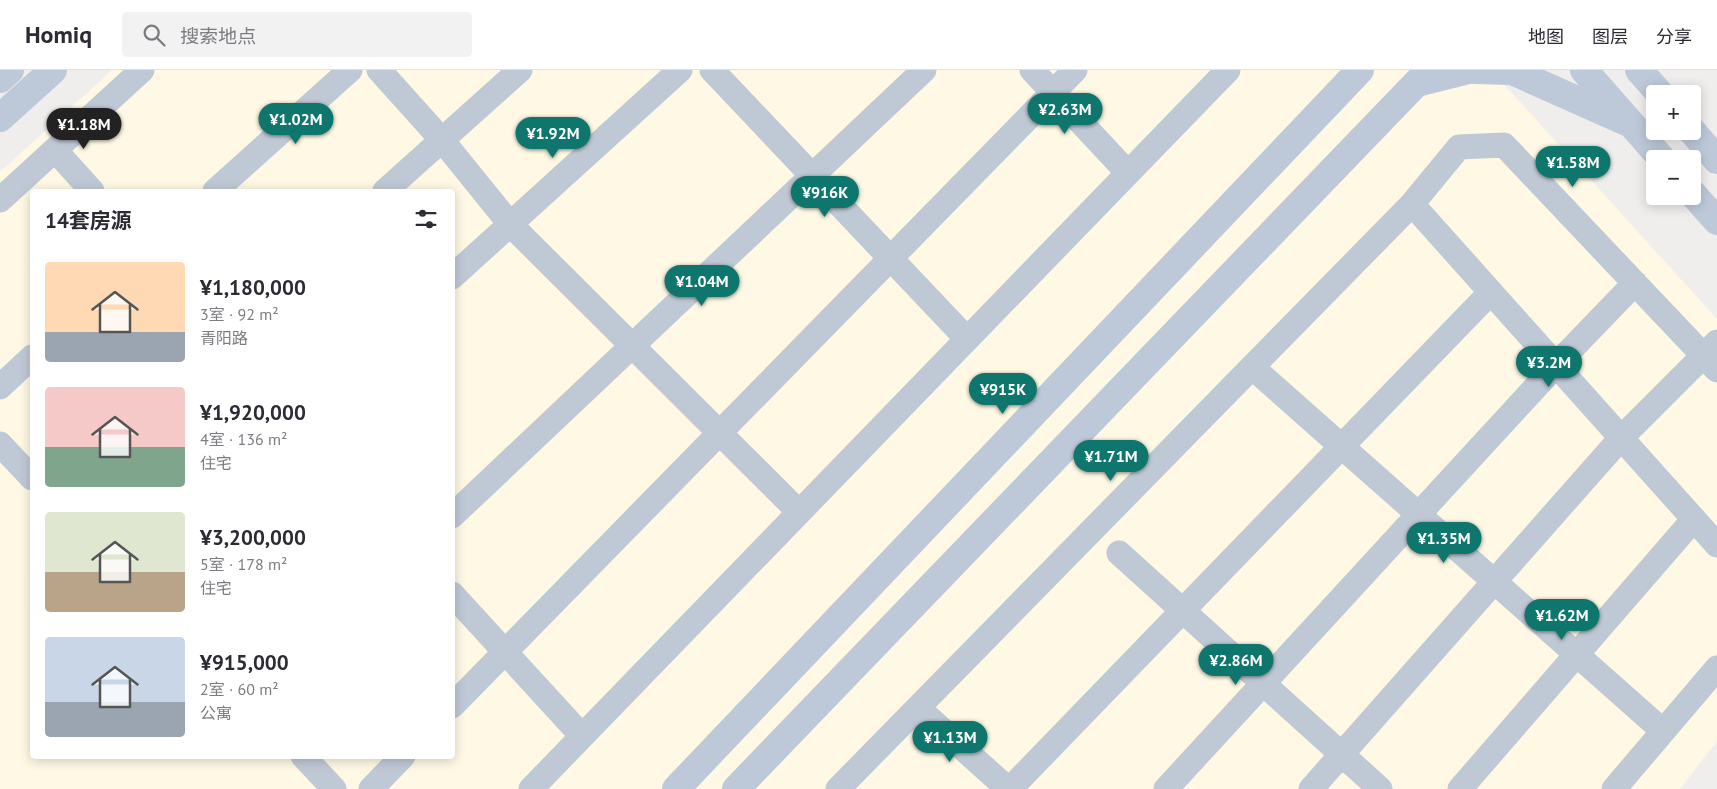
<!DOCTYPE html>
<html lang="zh">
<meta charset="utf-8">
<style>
:root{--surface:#fff;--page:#f2f2f3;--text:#2b2b33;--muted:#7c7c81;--line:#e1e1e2;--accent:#0f766e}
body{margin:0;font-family:"PT Sans","Noto Sans SC",sans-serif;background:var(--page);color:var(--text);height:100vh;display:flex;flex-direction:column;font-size:19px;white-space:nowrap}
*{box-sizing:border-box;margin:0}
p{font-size:16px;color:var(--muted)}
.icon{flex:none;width:28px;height:28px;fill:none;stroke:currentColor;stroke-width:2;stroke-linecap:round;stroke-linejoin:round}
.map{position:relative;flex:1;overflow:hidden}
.sheet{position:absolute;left:30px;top:119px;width:425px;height:570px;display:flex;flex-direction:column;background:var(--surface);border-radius:5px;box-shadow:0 2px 12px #0003}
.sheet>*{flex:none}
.tools{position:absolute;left:1646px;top:15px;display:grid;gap:10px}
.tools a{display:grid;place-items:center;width:55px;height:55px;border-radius:5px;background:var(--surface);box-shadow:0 2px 12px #0003;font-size:25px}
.price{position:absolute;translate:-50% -42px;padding:0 11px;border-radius:18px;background:var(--accent);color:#fff;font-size:16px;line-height:32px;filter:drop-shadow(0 1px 2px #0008)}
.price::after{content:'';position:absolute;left:50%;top:30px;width:15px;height:11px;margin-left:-8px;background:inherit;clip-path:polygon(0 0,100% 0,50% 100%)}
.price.active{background:#222;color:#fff}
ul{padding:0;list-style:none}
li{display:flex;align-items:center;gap:15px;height:125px;padding:0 15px}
li span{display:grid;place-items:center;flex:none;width:140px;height:100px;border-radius:5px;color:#555}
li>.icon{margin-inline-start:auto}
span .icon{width:60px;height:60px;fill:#fffc;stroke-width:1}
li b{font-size:21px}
h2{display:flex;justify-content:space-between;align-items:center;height:60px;padding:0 15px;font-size:21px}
header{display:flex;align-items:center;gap:30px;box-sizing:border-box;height:70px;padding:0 25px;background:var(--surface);border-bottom:1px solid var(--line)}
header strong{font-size:24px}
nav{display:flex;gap:28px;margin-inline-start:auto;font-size:18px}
.search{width:350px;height:45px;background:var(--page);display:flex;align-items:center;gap:12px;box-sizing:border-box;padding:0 18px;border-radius:5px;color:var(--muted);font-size:19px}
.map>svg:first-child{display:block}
.commercial{fill:#fef8e4;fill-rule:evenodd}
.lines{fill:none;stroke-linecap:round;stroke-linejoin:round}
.street{stroke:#bfc9d5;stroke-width:25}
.secondary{stroke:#bdc9d9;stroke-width:28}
</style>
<header>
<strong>Homiq</strong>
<div class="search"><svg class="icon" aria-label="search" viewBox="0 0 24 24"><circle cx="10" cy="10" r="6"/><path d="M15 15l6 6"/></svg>搜索地点</div>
<nav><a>地图</a><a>图层</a><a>分享</a></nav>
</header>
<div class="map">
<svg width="1717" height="719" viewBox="0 0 1717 719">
<rect width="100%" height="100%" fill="#f0eded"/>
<path class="commercial" d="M112 0H1491L1717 249V671L1680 719H0V102ZM32 121H452V686H32Z"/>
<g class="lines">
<path class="street" d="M379 0 442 70 510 154 799 442
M712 0 967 269
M1032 0 1128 103
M55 80 92 121
M215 121 350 0
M385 121 520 0
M0 130 142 0
M1412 134 1717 475
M452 207 680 0
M1252 297 1663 661
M0 317 32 287
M0 374 32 408
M452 446 924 0
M1119 483 1380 719
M452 524 582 666
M452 636 1075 0
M918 638 1008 719
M303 686 334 719
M371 719 403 686
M531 719 1228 0
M838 719 1412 134 1459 77 1504 75 1717 300
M1010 719 1491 222
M1166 719 1556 295 1635 213
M1311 719 1621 368 1717 272
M1460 719 1694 449
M1614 719 1717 598"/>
<path class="secondary" d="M1475 0 1512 1 1631 54
M1584 0 1662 89
M1639 0 1660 24
M0 9 10 0
M1417 13 1469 0
M0 48 53 0
M1692 61 1717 90
M1692 123 1717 151
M676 719 1360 0
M736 719 1429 0"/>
</g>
</svg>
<div class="tools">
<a>+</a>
<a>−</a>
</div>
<b class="price" style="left:1065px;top:65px">¥2.63M</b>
<b class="price" style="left:296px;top:75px">¥1.02M</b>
<b class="price active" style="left:84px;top:80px">¥1.18M</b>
<b class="price" style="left:553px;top:89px">¥1.92M</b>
<b class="price" style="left:1573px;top:118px">¥1.58M</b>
<b class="price" style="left:825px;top:148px">¥916K</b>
<b class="price" style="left:702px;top:237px">¥1.04M</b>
<b class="price" style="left:1549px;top:318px">¥3.2M</b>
<b class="price" style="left:1003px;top:345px">¥915K</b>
<b class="price" style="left:1111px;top:412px">¥1.71M</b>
<b class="price" style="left:1444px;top:494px">¥1.35M</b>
<b class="price" style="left:1562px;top:571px">¥1.62M</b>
<b class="price" style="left:1236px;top:616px">¥2.86M</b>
<b class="price" style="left:950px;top:693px">¥1.13M</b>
<section class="sheet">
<h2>14套房源<svg class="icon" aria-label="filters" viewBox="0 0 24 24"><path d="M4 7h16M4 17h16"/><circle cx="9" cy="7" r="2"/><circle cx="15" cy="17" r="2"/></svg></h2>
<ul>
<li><span style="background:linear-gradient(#ffd9b3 70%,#9aa5b1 0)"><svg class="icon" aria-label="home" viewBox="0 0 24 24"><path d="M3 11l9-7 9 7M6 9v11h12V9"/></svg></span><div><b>¥1,180,000</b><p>3室 · 92 m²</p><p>青阳路</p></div></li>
<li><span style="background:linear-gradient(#f6c9c9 60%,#7fa58c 0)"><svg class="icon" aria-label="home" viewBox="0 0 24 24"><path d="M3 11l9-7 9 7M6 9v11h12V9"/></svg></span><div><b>¥1,920,000</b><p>4室 · 136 m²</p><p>住宅</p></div></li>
<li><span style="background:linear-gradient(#dfe7d0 60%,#b9a48a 0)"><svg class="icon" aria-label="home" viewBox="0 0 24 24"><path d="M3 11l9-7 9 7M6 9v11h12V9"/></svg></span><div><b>¥3,200,000</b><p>5室 · 178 m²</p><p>住宅</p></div></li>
<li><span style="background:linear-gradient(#c9d6e8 65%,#9aa5b1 0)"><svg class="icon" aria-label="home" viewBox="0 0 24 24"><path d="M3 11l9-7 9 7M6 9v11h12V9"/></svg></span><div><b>¥915,000</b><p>2室 · 60 m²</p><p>公寓</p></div></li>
</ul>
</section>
</div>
